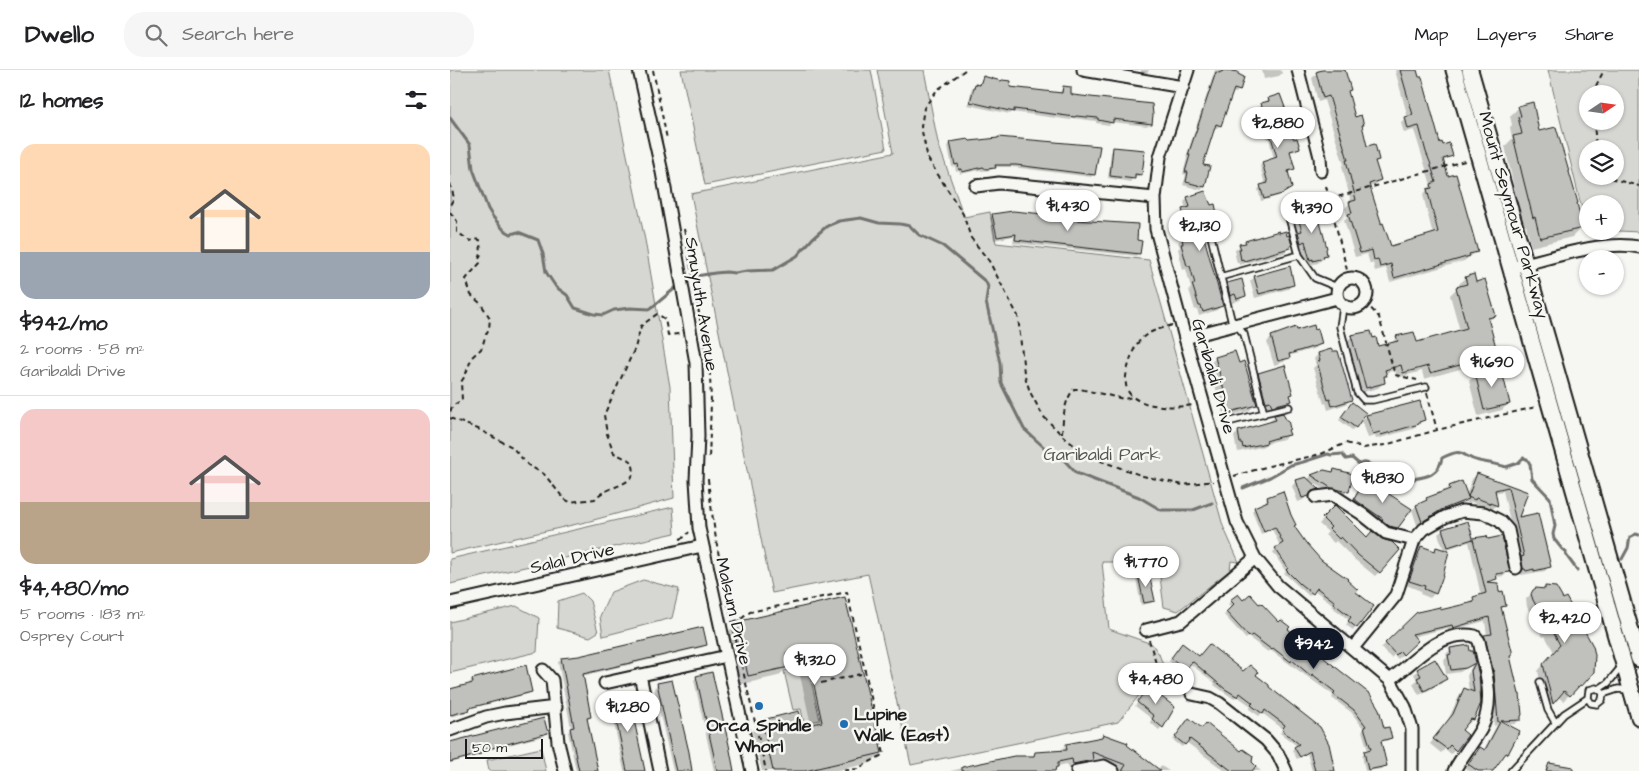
<!DOCTYPE html>
<meta charset="utf-8">
<style>
:root{--surface:#fff;--page:#f6f6f6;--text:#202124;--muted:#757577;--line:#e0e0e0;--accent:#111827}
body{margin:0;font-family:"Architects Daughter",sans-serif;background:var(--page);color:var(--text);height:100vh;display:flex;flex-direction:column;font-size:19px;white-space:nowrap}
*{box-sizing:border-box;margin:0}
p{font-size:16px;color:var(--muted)}
.icon{flex:none;width:28px;height:28px;fill:none;stroke:currentColor;stroke-width:2;stroke-linecap:round;stroke-linejoin:round}
.map{position:relative;flex:1;overflow:hidden}
.side{display:flex;flex-direction:column;background:var(--surface);width:450px}
.side>*{flex:none}
.needle{width:32px;rotate:77deg}
.controls{position:absolute;left:1129px;top:15px;display:grid;gap:10px}
.controls a{display:grid;place-items:center;width:45px;height:45px;border-radius:50%;background:var(--surface);box-shadow:0 1px 4px #0004;font-size:25px}
.scale{position:absolute;left:15px;bottom:12px;width:78px;box-sizing:border-box;padding-left:5px;border:2px solid #1c1c1c;border-top:0;font-size:14px;line-height:18px;white-space:nowrap;color:#1c1c1c;-webkit-text-stroke:4px #f6f6f2;paint-order:stroke}
.price{position:absolute;translate:-50% -42px;padding:0 11px;border-radius:18px;background:#fff;color:#222;font-size:16px;line-height:32px;filter:drop-shadow(0 1px 2px #0008)}
.price::after{content:'';position:absolute;left:50%;top:30px;width:15px;height:11px;margin-left:-8px;background:inherit;clip-path:polygon(0 0,100% 0,50% 100%)}
.price.current{background:var(--accent);color:#fff}
ul{padding:0;list-style:none}
li{display:grid;align-content:center;gap:10px;height:265px;padding:0 20px}
li+li{border-top:1px solid var(--line)}
li span{display:grid;place-items:center;height:155px;border-radius:15px;color:#555}
li>.icon{margin-inline-start:auto}
span .icon{width:90px;height:90px;fill:#fffc;stroke-width:1}
li b{font-size:21px}
h2{display:flex;justify-content:space-between;align-items:center;height:60px;padding:0 20px;font-size:21px}
header{display:flex;align-items:center;gap:30px;box-sizing:border-box;height:70px;padding:0 25px;background:var(--surface);border-bottom:1px solid var(--line)}
header strong{font-size:24px}
nav{display:flex;gap:28px;margin-inline-start:auto;font-size:18px}
.search{width:350px;height:45px;background:var(--page);display:flex;align-items:center;gap:12px;box-sizing:border-box;padding:0 18px;border-radius:20px;color:var(--muted);font-size:19px}
main{display:flex;flex:1;min-height:0}
.map>svg:first-child{display:block}
.green{fill:#d6d6d2;stroke:#797977;fill-rule:evenodd}
.shadow{fill:#0003}
.lines{fill:none;stroke-linecap:round;stroke-linejoin:round}
.stream{stroke:#727271;stroke-width:3}
.building{fill:#c0c0bd;stroke:#1c1c1c}
.lane-casing{stroke:#1c1c1c;stroke-width:9}
.street-casing{stroke:#1c1c1c;stroke-width:15}
.secondary-casing{stroke:#1c1c1c;stroke-width:19}
.path{stroke:#1c1c1c;stroke-width:2;stroke-dasharray:5 4;stroke-linecap:butt}
.lane{stroke:#f6f6f2;stroke-width:5.5}
.street{stroke:#f6f6f2;stroke-width:11}
.secondary{stroke:#f6f6f2;stroke-width:15}
.poi-dot{fill:#1f6fb2;stroke:#f6f6f2;stroke-width:2}
.labels{text-anchor:middle;stroke-width:5;stroke-linejoin:round;paint-order:stroke}
.street-label{font-size:18px;fill:#1c1c1c;stroke:#f6f6f2}
.park-label{font-size:18px;fill:#545453;stroke:#f6f6f2}
.poi-label{font-size:18px;font-weight:bold;fill:#1c1c1c;stroke:#f6f6f2;text-anchor:start}
</style>
<header>
<strong>Dwello</strong>
<div class="search"><svg class="icon" aria-label="search" viewBox="0 0 24 24"><circle cx="10" cy="10" r="6"/><path d="M15 15l6 6"/></svg>Search here</div>
<nav><a>Map</a><a>Layers</a><a>Share</a></nav>
</header>
<main>
<section class="side">
<h2>12 homes<svg class="icon" aria-label="filters" viewBox="0 0 24 24"><path d="M4 7h16M4 17h16"/><circle cx="9" cy="7" r="2"/><circle cx="15" cy="17" r="2"/></svg></h2>
<ul>
<li><span style="background:linear-gradient(#ffd9b3 70%,#9aa5b1 0)"><svg class="icon" aria-label="home" viewBox="0 0 24 24"><path d="M3 11l9-7 9 7M6 9v11h12V9"/></svg></span><div><b>$942/mo</b><p>2 rooms · 58 m²</p><p>Garibaldi Drive</p></div></li>
<li><span style="background:linear-gradient(#f6c9c9 60%,#b9a48a 0)"><svg class="icon" aria-label="home" viewBox="0 0 24 24"><path d="M3 11l9-7 9 7M6 9v11h12V9"/></svg></span><div><b>$4,480/mo</b><p>5 rooms · 183 m²</p><p>Osprey Court</p></div></li>
</ul>
</section>
<div class="map">
<svg width="1189" height="701" viewBox="0 0 1189 701">
<rect width="100%" height="100%" fill="#f6f6f2"/>
<filter id="ink" filterUnits="userSpaceOnUse"><feTurbulence type="fractalNoise" baseFrequency=".02" numOctaves="2"/><feDisplacementMap in="SourceGraphic" scale="10" xChannelSelector="R" yChannelSelector="G"/><feConvolveMatrix kernelMatrix="1 2 1 2 8 2 1 2 1" color-interpolation-filters="sRGB"/></filter>
<g filter="url(#ink)">
<path class="green" d="M0 0H159L195 170 220 317 224 428 140 451 0 483Z
M231 0H421L436 79 255 115Z
M427 0H474L488 73 514 147 540 142 546 173 699 190 773 456 789 492 781 491 780 500 728 541 714 537 708 492H652L659 559 702 574 709 584 713 595 668 652 461 695 418 504 322 523 241 124 443 83Z
M1098 0H1189V162L1169 161 1138 164ZM1138 24H1165V51H1138ZM1138 79H1165V106H1138ZM1138 134H1165V161H1138Z
M223 437 225 463 0 514V489Z
M193 510 229 519 222 548 153 566 150 546 161 522Z
M132 523 140 531 148 562 140 567 107 558 108 531Z
M66 536 89 548 87 582 0 603V552Z
M354 580 370 650 354 653 351 639 343 640 334 601 342 599 338 584Z
M91 678 96 701H39L37 690Z"/>
<path class="shadow" d="M691 0H699L696 5 691 4Z
M765 0H789L787 6 788 20 786 23 781 22 770 55 767 58 764 57 751 95 759 97 754 117 751 120 733 115 736 105 733 104 737 88 736 87Z
M812 0H831L832 3 829 6 814 9Z
M867 0H894L900 20 897 22 904 48 911 56 916 77 928 89 925 93 929 110 925 115 918 117 930 152 941 178 983 165 973 125 981 115 964 60 954 63 951 53 958 48 945 0H965L989 74 1001 86 996 90 992 91 1026 182 1021 186 1014 191 940 212 936 198 925 201 923 193 920 194 917 184 905 187 894 150 897 147 895 138 901 132 892 96 894 95 874 30 868 32 862 8 868 3Z
M533 7 559 18 610 24 611 20 614 18 619 25 700 53 697 56 662 52 659 55 646 53V51L622 48 621 50 562 42 560 44 518 35 522 18 525 15 528 16Z
M818 29 848 78 846 81 839 82 844 99 837 103 841 118 828 126 811 131 808 119 815 115 810 96 812 93 824 89 819 69H817L809 37 816 33Z
M1069 37 1088 63 1131 158 1122 167 1081 177 1076 155 1074 156 1063 113 1055 76 1062 69 1060 57 1062 55 1060 46Z
M501 73 644 104 641 107 562 97H544L541 100 532 101 530 100 510 104 509 101 506 102 505 96 502 97 498 76Z
M664 79 690 104 688 107H684L680 112 658 108 661 82Z
M738 128 766 143 761 148 748 152 771 236 767 240 749 246 747 239 745 240 739 220 741 218 736 199 733 200 728 179 730 177 728 172 735 167 729 145 736 140 734 132Z
M850 142 876 185 868 193 859 195V193L856 194 851 175 846 177 844 168 847 165 843 149Z
M542 145 623 151 685 171 689 183 686 186 563 173 564 166 544 170 540 148Z
M796 172 839 178 834 183 789 195V193H787L785 185 786 184 785 180Z
M805 207 843 214 838 219 805 228 800 211Z
M1016 208 1044 246 1038 252 1046 280 1040 287 1023 291 1017 297 974 309 972 301 947 308 945 300 935 303V305L933 308 934 312 928 318 910 323 896 272 902 266 923 269 928 278 940 274 947 268 966 273 1010 261 1000 225 1006 219 1010 217 1009 214Z
M778 214 794 226 790 230 782 233 781 228 776 230 773 219Z
M846 261 871 274 866 278 838 286 834 292 824 295 817 272 822 267Z
M868 284 901 329 896 334 878 340 876 333 874 334 863 298 866 295 864 289Z
M766 288 805 334 799 341 774 347 759 294Z
M809 304 839 326 840 331 836 336 817 340 816 335 811 336 804 308Z
M1026 304 1058 334 1052 340 1028 346 1019 311Z
M899 337 905 357 902 360 889 350Z
M917 346 974 349 963 359 926 369 925 366 918 368 912 351Z
M825 347 837 361 838 364 834 369 824 371 811 377 788 382 787 377H786L784 366 789 362 821 353 820 351Z
M885 400 897 421 894 425 877 421 859 410 867 419 853 430 848 432 842 416 846 412 856 408 857 410 861 406 874 401 881 403Z
M1027 404 1077 423 1067 449 1099 496 1095 501 1071 505 1070 503H1069L1067 492 1069 490 1053 421 1044 423 1046 435 1042 440 1021 432 1020 434 1014 432 967 455 962 440 966 436 973 433 977 429 995 422 999 417 1011 413 1016 426 1022 409Z
M916 410 952 452 942 462 900 434 911 415Z
M818 428 843 457 855 474 870 491 905 523 922 536 903 560 896 555 899 550 881 536 882 534 864 520 859 526 834 503 836 502 823 482 830 476 822 459 811 464 802 441 805 438 816 434 815 431Z
M885 437 929 502 925 506 904 489 886 471 884 473 875 465 878 462 869 454Z
M1017 452 1022 470 1036 467 1058 501 1054 506 1045 507 1041 513 1055 535 1050 540 1070 649 1065 654 1055 655 1056 683 1041 701H1018L1015 698 1026 683 1033 681 1047 655 1044 656 1040 608 1031 571 1037 566 1035 551 998 561V558L962 567 966 571 948 589 944 585 941 588 931 578 967 544 990 541 1020 534 1024 528 1031 526 1019 472 994 480 988 464 993 460Z
M972 478 983 482 986 478 985 523 980 528 970 524 971 521 956 515 967 483Z
M689 507 704 530 701 533 691 535 686 509Z
M1096 517 1143 602 1124 622 1123 621 1113 631 1108 627 1096 639 1088 601 1104 582 1095 566 1093 567 1077 537 1076 529 1083 522 1093 520Z
M394 528 430 683 421 693 384 701H312L302 661 312 651 348 643 352 657 361 655 346 587 336 589 338 597 328 606 289 615 277 563 287 553Z
M781 531 793 532 809 536 846 569 872 588 941 667 938 670 930 672 935 696 932 699 915 701 912 685 918 681 912 661 914 659 901 642 882 628 883 625 820 580 818 582 798 567 796 569 774 545 782 538 778 534Z
M256 574 253 577 132 606 140 647 137 650 146 701H126L118 662 121 658 108 592 111 590Z
M729 577 749 588 804 605 884 701H862L857 683 847 689 842 680 847 676 830 663 833 659 812 643 809 646 799 639 801 636 787 626 784 629 764 615 765 613 739 593 732 602 719 591Z
M1001 579 1022 582 1028 605 1023 649 1018 654 1016 653 1010 660 1005 680 1001 684 995 679 991 683 980 674 998 650 1010 624 1014 619 1019 621 1017 606 1022 595 1010 602 996 604 994 590 997 587 996 584Z
M75 597 81 621 78 624 18 639 15 643 0 647V620L20 615 19 613 22 610Z
M968 600 995 609 991 614 969 625 963 614 967 610 964 604Z
M247 607 282 701H264L244 610Z
M221 611 241 701H223L204 618 207 615Z
M699 617 708 625 721 644 709 660 700 652 702 649 685 636Z
M162 627 195 701H174L159 630Z
M736 652 800 692 811 701H775L736 672 732 677 723 670Z
M96 663 94 666 30 682 27 686 0 693V673Z
M654 665 676 676 707 700 711 696 719 701H670L658 692 656 695 642 690 636 695 618 699 617 694 607 696 603 701H500L564 687H582L585 683 612 682 611 680 617 675 650 668Z"/>
<g class="lines">
<path class="stream" d="M0 48 20 75 23 99 38 139 43 147 54 160 61 164 68 162 88 170 93 184 96 202 106 217 117 225 125 238 144 244 153 245 164 240 180 238 200 239 229 215
M234 211 246 206 265 203 276 202 285 203 297 201 323 200 347 186 363 168 377 156 389 151 411 148 429 153 450 154 460 156 469 165 493 176 536 212 538 217 536 232 550 293 551 313 574 359 597 380 614 390 626 403 689 427 711 440H743L762 433
M793 418 820 407 841 395 853 392 878 384 881 385 892 384 896 389 902 388 909 394C911 394 914 392 916 393 926 395 932 408 941 411 946 412 951 411 956 410 973 407 988 408 992 388 1016 376 1010 387 1029 391 1038 393 1047 394 1056 397L1068 393 1073 388 1077 389 1080 394 1082 409 1100 428 1105 456 1103 464 1104 469 1112 479 1116 482V485L1127 500
M1172 489 1178 478 1180 467 1186 464 1189 465"/>
</g>
<path class="building" d="M775 0 788 2V4L794 7 790 21 784 19 771 56 766 54 753 95 760 96 755 117 736 112 738 102H735L740 85H738L766 2 769 3Z
M872 0H895L901 20 898 21 905 47 911 45 914 55H912L917 76 925 74 929 90 925 91 931 110 919 114 931 152V154L933 153 941 176 988 162 977 119 982 118 981 114 986 112 980 92 976 82 969 56 958 59 955 47 963 45 950 0H967L969 7H972L990 73 992 72 993 75 999 73 1003 86 993 89 998 106 1006 104 1028 182 1019 184 1020 186 944 208 941 194 930 197 928 189 924 190 922 180 910 183 898 144 902 143 899 132 906 130 896 90H898L879 26 873 28 866 2Z
M533 6 551 11 552 10 561 11 560 17 612 23 613 16 621 17V24L623 25 702 34 703 45 702 54 663 49V53L648 50V48L626 46 625 47 564 39V42L520 32 525 14 530 15Z
M830 24 837 43H836L841 64 844 69 847 68 850 78 840 81 845 99 838 101 842 118 832 124 814 129 810 115 818 113 812 92 827 87 821 67H820L811 33 819 31 818 28Z
M1083 32 1089 61 1106 57 1128 133H1127L1133 158 1090 168 1085 147 1083 148 1072 104 1063 66 1072 64 1068 47 1071 46 1068 36Z
M548 67 650 76 645 105 566 95H545L546 98 536 99 533 97 512 102V99L509 100 508 94 505 95 500 72 518 69 520 71 548 68Z
M663 77 695 80 692 105 685 104V109L660 106Z
M755 121 761 135 765 134 767 144 749 149 773 236 753 242 751 236H749L742 214H745L740 196H737L731 174H733L732 167 739 165 732 139 740 137 737 127Z
M859 138 860 140 864 139 866 145H868L877 178 876 179 877 185 873 186 874 188 863 191V189L860 190 855 171 851 173 848 162 852 161 847 144 850 143 849 141Z
M563 141 625 147V150L688 154 687 170 692 171 690 184 565 170 566 164 547 167 542 144Z
M829 161V163L836 161 837 166 839 165 842 175 840 176V178L794 191 793 189 791 190 789 179H791L789 174 796 173 795 171Z
M840 196 844 215 809 224 804 206Z
M1024 204 1026 212 1035 209 1046 246 1038 248 1047 281 1024 287 1025 291 980 303 978 296 953 303 951 295 935 300 937 306H934L935 313 916 318 901 265 921 261 923 268 926 267 928 276 948 271 946 266 964 262 967 272 1017 258 1006 217 1017 214 1015 207Z
M792 209 796 226 787 229 785 224 780 226 777 213Z
M864 255 865 260 868 259 872 274 839 284 840 288 828 291 821 266 846 257 847 260Z
M881 279 882 281H888L902 330 882 336 880 329 878 330 867 292 870 291 868 283Z
M785 281 789 293 794 291 807 335 780 342 765 287Z
M835 295 843 324 840 325 842 331 822 336 820 331 816 332 808 303Z
M1051 297 1060 334 1034 340 1025 303Z
M970 331 975 350 969 352V354L931 365 930 362 923 364 916 345Z
M902 332 916 343 906 358 891 347Z
M833 343 836 350H838L840 359 838 360 840 365 829 367 816 371 817 373 793 378 792 373H790L788 361 826 350 824 345Z
M884 399 903 404 899 422 881 418 861 405 874 400 883 402Z
M1027 403 1078 422 1069 447 1088 443 1101 497 1084 501V499L1076 501 1075 499H1073L1071 487 1074 486 1058 417 1045 420 1048 436 1026 428 1025 430 1018 427 1019 429 991 440 972 452 966 435 977 430 976 428 1000 419 999 416 1012 411 1018 427Z
M856 407 869 419 862 421 859 426 852 428 846 410Z
M916 409 962 439 948 458 939 456 932 450 933 449 904 429Z
M833 421 841 445 846 455 844 456 856 473 871 490 898 509 897 510 908 520 906 522 924 536 907 558 898 551 901 547 883 533 884 531 867 518 863 524 850 514 836 500 838 498 825 478 833 473 825 457 814 462 804 437 818 431 817 427Z
M885 435 917 467 922 461 932 469 942 472 950 480 930 503 908 485 891 467 889 469 879 459 881 457 872 448Z
M1018 451 1023 468 1037 466 1038 469 1052 466 1060 502 1046 504 1047 509 1037 512 1048 513 1049 522 1053 521 1056 536 1051 537 1062 581V585L1060 586 1069 624H1070L1072 645 1071 646V650L1051 651 1070 661 1058 684 1056 683 1043 701H1028L1018 694 1030 677 1035 680 1050 652H1048L1044 603 1034 565 1042 564 1039 547 1003 558 1002 555 962 564 968 571 953 585 950 581 946 585 935 573 967 542 990 537V540L1024 532 1023 527 1036 523 1023 469 998 477 992 459Z
M971 476 985 481 986 477 999 481 993 506 986 524 974 519 975 516 959 511Z
M699 503 705 531 694 533 688 505Z
M1095 516 1106 517 1113 529 1116 527 1143 576 1145 585 1144 602 1132 616 1130 615 1120 626 1114 621 1103 634 1093 594 1110 575 1102 560 1100 561 1083 530 1081 524 1083 520 1086 518 1095 519Z
M788 524 793 530 800 524 809 534 811 533 829 552 831 550 840 557 838 559 849 568 848 569 864 581 868 577 877 584 874 588 920 624 929 639 934 658 939 657 942 668 931 671 937 696 918 700 914 681 921 679 914 657 916 656 904 640 883 624 885 622 862 604 861 606 842 590 841 592 823 578 822 580 802 565 799 567 786 553 776 542 784 534 780 530Z
M395 527 432 683 355 701H323L312 650 349 641 353 656 372 652 356 578 336 583 339 597 298 606 286 552Z
M253 557 257 575 133 604 141 647 137 648 148 701H129L120 658 124 657 111 588 129 586Z
M732 573 749 586 759 574 793 601 800 595 808 602 806 605 819 615V617L870 657 879 674 885 701H865L860 681 850 687 844 677 849 674 832 660 835 655 815 640 813 644 801 635 803 633 790 623 788 627 775 619 742 591 736 600 721 588Z
M1019 575 1020 581H1023L1029 605 1031 633 1024 650 1021 649 1012 660 1018 665 1006 681 1000 675 997 679 983 669 1003 644 1014 618 1024 622 1021 601 1025 593 1016 598 1001 600 998 585 1001 584 1000 578Z
M985 589 997 609 974 621 967 608 971 606 967 599Z
M76 595 82 622 19 638 20 640 0 645V619L23 613 22 609Z
M262 602 279 675 284 701H267L264 686 246 606Z
M222 610 239 682 242 701H226L224 693 207 613Z
M701 613 712 621 709 625 725 637 713 658 702 649 704 646 687 632Z
M178 622 195 701H177L161 626Z
M94 648 98 663 31 681V684L0 692V672Z
M739 648 752 658 756 653 791 681 793 679 803 686 802 692 806 696 802 701H782L740 669 735 675 725 667Z
M653 664 678 673 677 675 711 701H672L676 695 642 682 643 690 623 694 622 689 608 692V697H606L605 701H512V697L564 686H584L585 682 617 680 616 674 652 667Z
M1099 693 1123 697V701H1096Z"/>
<g class="lines">
<g class="lane-casing">
<path id="lane" d="M836 136 849 185 865 208 887 217
M758 154 781 249 794 264 814 344
M770 207 849 185
M893 237 890 257 907 322 914 330H923L976 317
M782 351 839 337
M1090 612 1098 640 1105 652
M1149 619 1158 613 1173 595
M1153 624 1168 619 1179 620
M1138 628 1141 633 1147 634 1152 630 1153 624
M1061 701 1114 644 1138 628 1139 620 1146 618 1151 621 1153 624"/>
</g>
<g class="street-casing">
<path id="street" d="M189 0 212 102 246 293 248 366 246 410 249 458 302 701
M633 0 733 17
M738 0 710 87 705 128 706 159 735 268 787 452 805 488 828 516 940 610 955 637 962 659V701
M848 0 870 87 871 101
M526 116 549 113 705 128
M1068 196C1103 187 1154 170 1189 177
M887 223a15 15 0 1 1 30 0a15 15 0 1 1-30 0Z
M735 268 887 228
M866 427 883 425 912 444 936 463 964 470
M0 533 252 476
M696 560 731 551 805 488
M903 578 946 525 964 470 974 459 995 447 1012 441 1034 443 1050 451 1058 460 1066 498
M93 600 102 610 108 672 115 701
M190 605 210 701
M940 610C964 592 990 559 1025 566L1029 571C1035 600 1046 630 1031 659 1023 673 1012 686 1004 701
M155 613 277 586
M742 624 760 628 769 633 816 670 828 684 836 701
M0 660 36 647 55 643 106 637
M627 701 654 696 663 701"/>
</g>
<g class="secondary-casing">
<path id="secondary" d="M1004 0 1189 647
M1020 0 1189 589"/>
</g>
<path class="path" d="M203 0 217 69
M515 0 487 20 474 38 471 57 478 89 513 144 521 168 539 191 568 246 574 303 580 322 593 346 616 369 640 387 693 406 733 415 764 411
M1142 24 1154 0
M1144 51 1146 79
M1152 106 1189 116
M0 113 4 128 0 135
M876 116 899 208
M880 129 1018 90
M843 134 879 126
M0 142 7 151V162L20 171 25 169 30 170 31 184 29 189 30 193 16 209 21 225 31 234 40 248 39 259 36 264 33 274 31 279 22 287 15 306 11 312 12 330 2 336 0 343
M234 159 260 305 261 332 259 390
M915 232 929 247 945 305 967 310
M722 255C714 258 703 260 696 265 686 272 682 282 679 294 676 303 673 316 680 324 691 338 727 338 743 335
M977 323 987 360
M0 348 28 359 62 377 78 395 94 404 114 429 120 432 145 429C156 414 194 417 181 391L164 383 157 364 154 345 185 278 191 256 207 244 215 249 218 265 229 264
M612 363C613 348 614 331 624 319H630L674 329 683 327
M784 406 819 396 871 384 896 373 913 378 935 375 987 360 1086 337
M258 409C268 508 295 604 316 701
M230 469 235 467 239 462
M283 552 291 549 300 542 397 522 434 684 407 699 390 701
M699 570 707 597 730 615
M371 613 415 603"/>
<use href="#lane" class="lane"/>
<use href="#street" class="street"/>
<use href="#secondary" class="secondary"/>
</g>
</g>
<g class="poi-dot">
<circle cx="309" cy="636" r="5"/>
<circle cx="394" cy="654" r="5"/>
</g>
<g class="labels">
<g class="street-label">
<text transform="translate(1064 145) rotate(74)" y="6">Mount Seymour Parkway</text>
<text transform="translate(252 234) rotate(81)" y="6">Smuyuth Avenue</text>
<text transform="translate(764 306) rotate(74)" y="6">Garibaldi Drive</text>
<text transform="translate(122 488) rotate(-13)" y="6">Salal Drive</text>
<text transform="translate(284 541) rotate(77)" y="6">Malsum Drive</text>
</g>
<g class="park-label">
<text x="652" y="390">Garibaldi Park</text>
</g>
<g class="poi-label">
<text x="404" y="650">Lupine<tspan x="404" dy="21">Walk (East)</tspan></text>
<text x="309" y="661" text-anchor="middle">Orca Spindle<tspan x="309" dy="21">Whorl</tspan></text>
</g>
</g>
</svg>
<div class="controls">
<a><svg class="needle" viewBox="-14 -14 28 28"><path d="M0-13l5 13h-10z" fill="#e53935"/><path d="M0 13l5-13h-10z" fill="#757577"/></svg></a>
<a><svg class="icon" aria-label="layers" viewBox="0 0 24 24"><path d="M12 4l9 5-9 5-9-5zM3 14l9 5 9-5"/></svg></a>
<a>+</a>
<a>−</a>
</div>
<div class="scale">50 m</div>
<b class="price" style="left:828px;top:79px">$2,880</b>
<b class="price" style="left:618px;top:162px">$1,430</b>
<b class="price" style="left:862px;top:164px">$1,390</b>
<b class="price" style="left:750px;top:182px">$2,130</b>
<b class="price" style="left:1042px;top:318px">$1,690</b>
<b class="price" style="left:933px;top:434px">$1,830</b>
<b class="price" style="left:696px;top:518px">$1,770</b>
<b class="price" style="left:1115px;top:574px">$2,420</b>
<b class="price current" style="left:864px;top:600px">$942</b>
<b class="price" style="left:365px;top:616px">$1,320</b>
<b class="price" style="left:706px;top:635px">$4,480</b>
<b class="price" style="left:178px;top:663px">$1,280</b>
</div>
</main>
